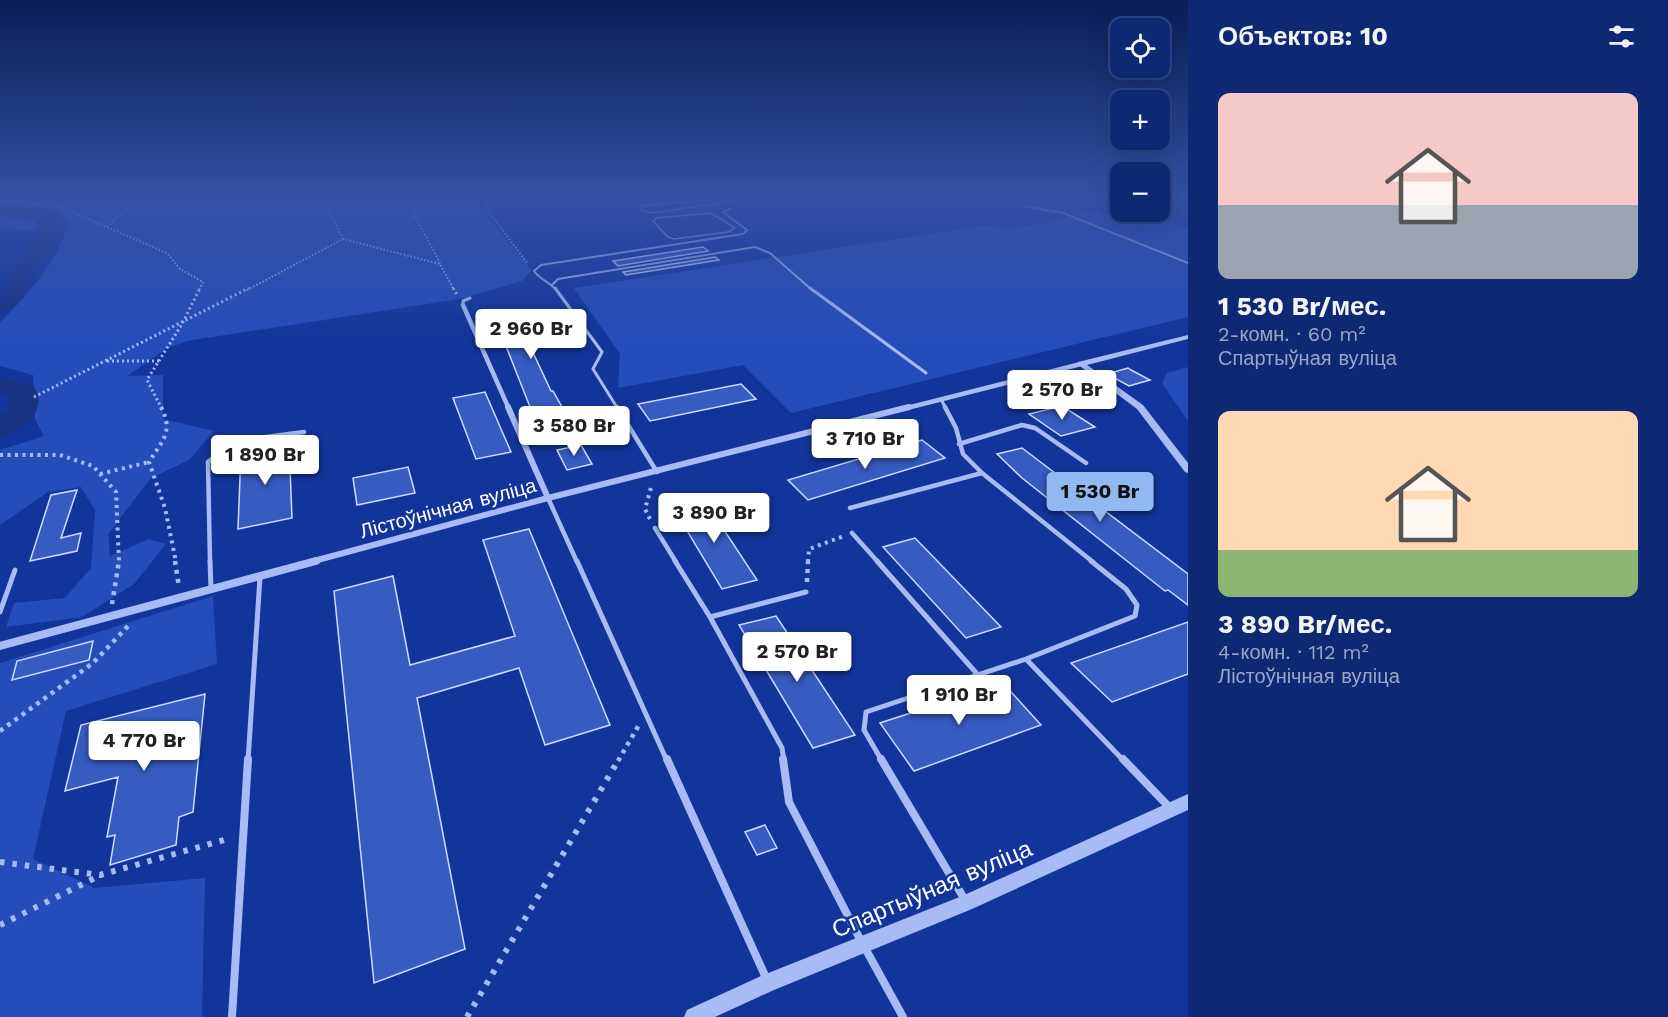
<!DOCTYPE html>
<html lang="ru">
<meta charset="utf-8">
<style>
:root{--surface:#0e2874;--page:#173079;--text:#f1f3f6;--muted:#9ba6c5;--line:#2e4486;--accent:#90b9f0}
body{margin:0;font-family:"Work Sans",sans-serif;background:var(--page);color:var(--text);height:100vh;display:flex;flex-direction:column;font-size:22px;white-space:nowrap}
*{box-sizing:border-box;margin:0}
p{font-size:20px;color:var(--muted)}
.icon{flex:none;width:33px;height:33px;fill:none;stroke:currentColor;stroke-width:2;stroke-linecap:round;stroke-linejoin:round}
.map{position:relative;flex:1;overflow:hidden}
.sheet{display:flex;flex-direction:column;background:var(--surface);width:480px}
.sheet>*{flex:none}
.controls{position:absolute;left:1110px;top:18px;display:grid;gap:12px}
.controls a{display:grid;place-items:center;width:60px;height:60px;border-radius:12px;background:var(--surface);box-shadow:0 6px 24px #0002,0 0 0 2px var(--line);font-size:30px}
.price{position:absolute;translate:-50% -51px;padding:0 14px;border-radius:6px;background:#fff;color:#222;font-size:20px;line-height:39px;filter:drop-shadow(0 2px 3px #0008)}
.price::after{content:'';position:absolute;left:50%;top:36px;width:18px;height:14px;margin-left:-9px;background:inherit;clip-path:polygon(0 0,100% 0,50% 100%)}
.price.active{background:var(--accent);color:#111}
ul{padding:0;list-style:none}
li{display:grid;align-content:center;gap:12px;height:318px;padding:0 30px}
li span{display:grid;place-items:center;height:186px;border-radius:12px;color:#555}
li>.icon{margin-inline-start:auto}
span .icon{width:108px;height:108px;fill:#fffc;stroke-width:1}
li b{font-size:26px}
h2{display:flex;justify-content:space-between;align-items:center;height:72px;padding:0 30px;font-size:26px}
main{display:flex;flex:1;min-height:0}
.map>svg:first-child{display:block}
.green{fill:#254dba}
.water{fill:#183381;stroke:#98b3f7;stroke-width:1.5}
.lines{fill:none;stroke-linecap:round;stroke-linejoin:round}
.river{fill:#183381;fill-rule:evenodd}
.building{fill:#365bc1;stroke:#cfdcfe;stroke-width:1.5}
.path-far4{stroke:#a7bcf4;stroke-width:2;stroke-dasharray:1.5 2;stroke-linecap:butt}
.path-far3{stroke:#a7bcf4;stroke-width:3;stroke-dasharray:2 3;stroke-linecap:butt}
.path-far2{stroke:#a7bcf4;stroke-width:4;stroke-dasharray:3 4.5;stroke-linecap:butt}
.path-far1{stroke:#a7bcf4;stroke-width:4.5;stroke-dasharray:4 5;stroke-linecap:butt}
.path{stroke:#a7bcf4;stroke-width:6;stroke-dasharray:4.5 8;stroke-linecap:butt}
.service-far4{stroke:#a7bcf4;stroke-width:2}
.service-far3{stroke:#a7bcf4;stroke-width:3}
.service-far2{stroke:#a7bcf4;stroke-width:4.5}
.service-far1{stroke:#a7bcf4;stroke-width:5}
.service{stroke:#a7bcf4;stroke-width:8}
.minor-far2{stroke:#a7bcf4;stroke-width:4.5}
.minor-far1{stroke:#a7bcf4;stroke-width:6}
.minor{stroke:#a7bcf4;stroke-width:8}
.tertiary{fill:#a7bcf4;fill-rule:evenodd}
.labels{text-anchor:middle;stroke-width:5;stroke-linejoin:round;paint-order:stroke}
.street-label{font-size:20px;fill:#fff;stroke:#12359b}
.near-street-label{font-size:24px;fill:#fff;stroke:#12359b}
</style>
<main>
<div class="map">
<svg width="1188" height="1017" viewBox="0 0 1188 1017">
<rect width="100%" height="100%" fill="#12359b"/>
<path class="green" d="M0 197H475L477 204 532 270 522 281 459 299 187 341 166 349 127 376 163 375V419L214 431 189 460 151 478 108 534 110 556 149 539 166 544 134 584 82 617 6 627 14 603 65 598 91 568 95 510 81 487 48 492 0 525V450L44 436 35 419 33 375 0 366V322C30 293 57 261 70 221L52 208 0 206Z
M1085 212 1155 216 1188 229V317L791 413 743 365 618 388 620 354 574 288 988 225 1006 229 1057 221Z
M0 217 36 221 38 228 28 231 0 227Z
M1188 367V421L1162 383 1167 373Z
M213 596 217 664 66 711 33 859 95 888 205 878 202 1017H0V663Z"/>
<path class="water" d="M734 198 738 200 652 213 641 210 640 206Z
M711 213 735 228 728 232 674 239 668 237 653 221 657 218Z"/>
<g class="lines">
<path class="river" d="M22 206 49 212 64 224 30 279 18 304 0 312C0 279 27 252 45 225L29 218 0 217V207Z
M0 378 33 385C50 410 22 432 0 438V415L8 410 9 396 0 394Z"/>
</g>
<path class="building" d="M703 247 708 251 618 266 613 261Z
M715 257 719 260 626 275 623 272Z
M545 318 560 341 530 346 551 391H553L562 407 532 412 498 326Z
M1128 368 1131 370 1150 380 1129 386 1107 374Z
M741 384 756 399 650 421 638 404Z
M485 392 511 452 476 459 453 398Z
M1062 406 1095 427 1061 436 1029 414Z
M922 440 945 458 808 500 788 480Z
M289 442 292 518 238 529 241 451Z
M581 445 592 464 567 470 557 450Z
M1022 448 1188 574V605L1168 590 1165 591 1022 478 997 454Z
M408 467 415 493 357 505 353 478Z
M77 490 61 538 81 533 77 551 30 561 51 495Z
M703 498 757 580 722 589 671 504Z
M529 529 610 725 545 745 519 668 417 698 465 949 374 983 334 591 393 576 410 665 515 636 483 540Z
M915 538 1001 627 966 638 883 547Z
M776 616 855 735 813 748 739 625Z
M1188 622V674L1112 702 1071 663Z
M93 641 89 660 12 680 17 661Z
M1003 683 1041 725 914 771 880 723Z
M205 694 193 812 179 817 176 845 110 865 115 835 107 837 118 777 65 791 81 725Z
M765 825 777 848 757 855 745 832Z"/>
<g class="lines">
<path class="path-far4" d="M47 197 58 206
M322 197 343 239
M405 197 440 263
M485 197 489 212 528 264
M0 200 60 207 167 253 180 269 203 282 199 290
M107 227 139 197
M247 290 343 239 440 264 454 290"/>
<path class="path-far3" d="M453 288 457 295
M107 361H159
M34 397 249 288
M162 409 147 380 182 324 200 288"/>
<path class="path-far2" d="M161 407C174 432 162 441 149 462L165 508 176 562
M0 455H60L93 466 116 492 119 562
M100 474 149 462
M650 519 645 509 652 484
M808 562 809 549 844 536"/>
<path class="path-far1" d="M175 561 179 587
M807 582 808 561
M112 604 119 561
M0 731 93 663 129 625
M618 761 639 725"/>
<path class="path" d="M0 862 100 875 231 838
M0 925 99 876
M467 1017 619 759"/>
<path class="service-far4" d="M1023 206 1063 213 1188 263
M552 285 558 279 755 247 770 253 812 290
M556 290C549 281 540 280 534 271L541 265 743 234 747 230 723 212 730 209"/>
<path class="service-far3" d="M555 288 602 352 593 369 618 409
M810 288 926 373
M463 305V301L470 298
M941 399 946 409"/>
<path class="service-far2" d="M617 407 657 472
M945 407 956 428 963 454 982 473 1093 562
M959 444 1022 425 1035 428 1086 463
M548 498 577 562
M850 508 982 473
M655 528 676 562
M852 533 878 562
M210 562 208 462 234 441 304 432"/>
<path class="service-far1" d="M210 561 211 588
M577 561 667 761
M675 561 710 617 782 748 784 761
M877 561 978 675
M1091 561 1126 589 1137 605 1135 616 1026 659 1124 761
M0 612 15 570
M710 617 806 592
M248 761 260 577
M882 761 864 730 866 712 1026 659"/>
<path class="service" d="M667 759 767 980
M783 759 789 802 861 941
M881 759 965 900
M1123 759 1170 808
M865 948 903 1017
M232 1017 248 759"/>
<path class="minor-far2" d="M463 305 509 409
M903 409 1081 364"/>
<path class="minor-far1" d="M508 407 548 498
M310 562 548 498 909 407"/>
<path class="minor" d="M0 646 316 561"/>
<path class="tertiary" d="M1188 335V339L1087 365 1143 405 1188 463V473L1185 472 1137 409 1077 364 1078 362Z
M1188 794V810L972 909 774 990 715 1017H684L687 1010 761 976 962 896Z"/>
</g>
<linearGradient id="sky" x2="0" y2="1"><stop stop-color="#0a1d55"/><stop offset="0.58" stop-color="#3351a4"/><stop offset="1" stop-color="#3351a4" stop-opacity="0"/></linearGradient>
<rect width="1188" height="340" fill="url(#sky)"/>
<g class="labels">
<g class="street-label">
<text transform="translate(448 508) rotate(-15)" y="7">Лістоўнічная вуліца</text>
</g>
<g class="near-street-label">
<text transform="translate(932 889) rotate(-23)" y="8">Спартыўная вуліца</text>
</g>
</g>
</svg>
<div class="controls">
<a><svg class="icon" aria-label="locate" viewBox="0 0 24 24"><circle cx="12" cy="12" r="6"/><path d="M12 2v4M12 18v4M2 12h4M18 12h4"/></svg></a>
<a>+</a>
<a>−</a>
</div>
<b class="price" style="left:531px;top:360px">2 960 Br</b>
<b class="price" style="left:1062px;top:421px">2 570 Br</b>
<b class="price" style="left:574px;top:457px">3 580 Br</b>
<b class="price" style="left:865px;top:470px">3 710 Br</b>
<b class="price" style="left:265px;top:486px">1 890 Br</b>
<b class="price active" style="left:1100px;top:523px">1 530 Br</b>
<b class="price" style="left:714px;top:544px">3 890 Br</b>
<b class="price" style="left:797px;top:683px">2 570 Br</b>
<b class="price" style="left:959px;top:726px">1 910 Br</b>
<b class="price" style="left:144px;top:772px">4 770 Br</b>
</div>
<section class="sheet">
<h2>Объектов: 10<svg class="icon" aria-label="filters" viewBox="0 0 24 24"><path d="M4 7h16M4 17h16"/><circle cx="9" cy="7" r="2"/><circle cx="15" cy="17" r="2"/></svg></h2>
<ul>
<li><span style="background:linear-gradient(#f6c9c9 60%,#9aa5b1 0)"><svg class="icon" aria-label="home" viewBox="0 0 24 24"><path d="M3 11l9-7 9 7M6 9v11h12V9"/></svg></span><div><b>1 530 Br/мес.</b><p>2-комн. · 60 m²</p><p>Спартыўная вуліца</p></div></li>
<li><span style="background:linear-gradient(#ffd9b3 75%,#8fb573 0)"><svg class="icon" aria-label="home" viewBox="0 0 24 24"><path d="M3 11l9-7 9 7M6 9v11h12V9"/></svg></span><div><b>3 890 Br/мес.</b><p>4-комн. · 112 m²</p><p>Лістоўнічная вуліца</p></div></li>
</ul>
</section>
</main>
